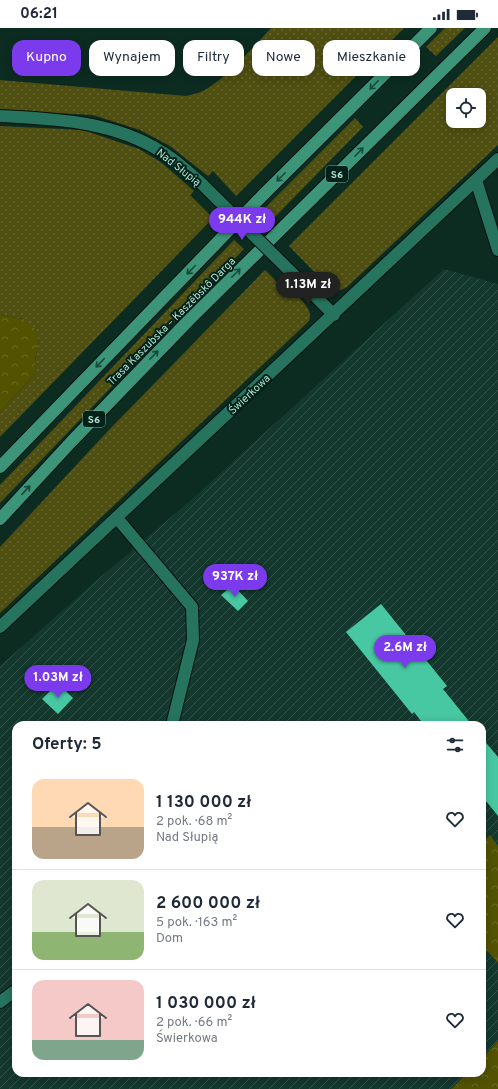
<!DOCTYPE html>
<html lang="pl">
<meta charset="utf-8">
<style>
:root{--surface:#fff;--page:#f6f6f7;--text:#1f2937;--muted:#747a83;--line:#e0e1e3;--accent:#7c3aed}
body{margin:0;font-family:Overpass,sans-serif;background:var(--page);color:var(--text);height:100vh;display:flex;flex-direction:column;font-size:15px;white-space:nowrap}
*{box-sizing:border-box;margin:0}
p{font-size:13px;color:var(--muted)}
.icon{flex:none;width:22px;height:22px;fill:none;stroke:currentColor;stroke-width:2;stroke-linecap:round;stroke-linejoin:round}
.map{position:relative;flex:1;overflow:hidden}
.drawer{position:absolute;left:12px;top:693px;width:474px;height:356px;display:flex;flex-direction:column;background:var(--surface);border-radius:12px;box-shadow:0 2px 10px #0003}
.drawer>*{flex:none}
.banner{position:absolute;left:12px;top:12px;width:474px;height:36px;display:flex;gap:8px}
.buttons{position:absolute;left:446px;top:60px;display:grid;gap:8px}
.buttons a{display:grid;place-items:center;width:40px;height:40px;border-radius:8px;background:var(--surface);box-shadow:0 2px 10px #0003;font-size:20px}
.price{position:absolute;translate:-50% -34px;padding:0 9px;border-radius:14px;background:var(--accent);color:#fff;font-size:13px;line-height:26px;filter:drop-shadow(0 1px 2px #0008)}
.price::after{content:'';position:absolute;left:50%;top:24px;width:12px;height:9px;margin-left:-6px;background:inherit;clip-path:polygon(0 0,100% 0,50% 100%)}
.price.active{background:#222;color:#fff}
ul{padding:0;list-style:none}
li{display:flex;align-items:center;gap:12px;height:100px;padding:0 20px}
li+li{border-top:1px solid var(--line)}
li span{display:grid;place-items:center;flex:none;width:112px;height:80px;border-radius:12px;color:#555}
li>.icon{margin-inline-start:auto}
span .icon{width:48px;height:48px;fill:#fffc;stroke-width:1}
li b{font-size:17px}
h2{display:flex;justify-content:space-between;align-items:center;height:48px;padding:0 20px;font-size:17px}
.tag{padding:0 14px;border-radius:12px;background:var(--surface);box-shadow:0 2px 10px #0003;font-size:14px;line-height:36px}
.tag.active{background:var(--accent);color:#fff}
.status{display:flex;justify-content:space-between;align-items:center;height:28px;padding:0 20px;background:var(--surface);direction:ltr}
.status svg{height:11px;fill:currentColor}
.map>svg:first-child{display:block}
.industrial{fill:url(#industrial-furrows)}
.grass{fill:url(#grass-dots);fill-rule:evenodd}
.forest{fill:url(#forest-crowns)}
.building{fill:#48c8a2}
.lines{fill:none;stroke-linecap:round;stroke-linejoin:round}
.minor-casing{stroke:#05120d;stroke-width:14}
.highway-casing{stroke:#05120d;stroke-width:14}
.minor{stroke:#26745d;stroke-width:12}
.highway{stroke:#3c9579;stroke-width:12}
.minor-bridge-casing{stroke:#05120d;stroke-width:14;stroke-linecap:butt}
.minor-bridge{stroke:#26745d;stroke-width:12}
.oneway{stroke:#164a3b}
.labels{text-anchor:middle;stroke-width:4;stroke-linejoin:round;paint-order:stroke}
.shield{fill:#022219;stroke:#7da698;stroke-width:1}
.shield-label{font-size:10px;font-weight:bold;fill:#b2dfce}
.street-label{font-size:11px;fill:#b2dfce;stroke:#022219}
</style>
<div class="status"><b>06:21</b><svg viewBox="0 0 49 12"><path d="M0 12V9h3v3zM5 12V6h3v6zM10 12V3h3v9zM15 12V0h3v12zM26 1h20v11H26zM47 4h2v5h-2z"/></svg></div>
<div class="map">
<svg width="498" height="1061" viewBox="0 0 498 1061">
<defs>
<pattern id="industrial-furrows" width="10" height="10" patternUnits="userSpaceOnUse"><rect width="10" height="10" fill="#14382d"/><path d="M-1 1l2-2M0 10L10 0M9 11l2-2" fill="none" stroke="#34544a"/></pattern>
<pattern id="grass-dots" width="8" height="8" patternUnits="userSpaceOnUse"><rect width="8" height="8" fill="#4f4f11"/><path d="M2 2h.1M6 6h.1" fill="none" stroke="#666832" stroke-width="1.8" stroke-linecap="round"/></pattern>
<pattern id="forest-crowns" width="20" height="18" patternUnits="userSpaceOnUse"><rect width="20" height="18" fill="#525200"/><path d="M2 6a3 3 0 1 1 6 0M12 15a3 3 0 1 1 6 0" fill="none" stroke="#686a24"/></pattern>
</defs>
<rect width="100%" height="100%" fill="#0c2c22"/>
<path class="industrial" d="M444 241 498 256V818L490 808 482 815V697H16V1045H467L451 1061H0V638L97 552 190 473Z
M482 917 498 935V1013L482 1030Z"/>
<path class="grass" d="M271 0H404L236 168 213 143 208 148 170 118 140 102 93 87 0 82V52L186 68C190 67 194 66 198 65 221 57 254 18 271 0Z
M445 0H465L436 28 426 19Z
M498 9V117L348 258C340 264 334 264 325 259L327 257 289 218ZM453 67H479V93H453Z
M355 90 363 99 267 197 257 188Z
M0 98 83 102 139 121 162 135 194 163 190 167 213 190 0 409V384L35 346V332L39 313 23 291 0 287Z
M234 212 244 221 0 475V457Z
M265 242 288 265 291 263C300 271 314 280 309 293L0 585V519L107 404Z"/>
<path class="forest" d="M0 287 23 291 35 301 39 313 35 332V346L0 384Z
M490 807 498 818V935L482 917V815Z
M498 1013V1061H451L467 1045H482V1030Z"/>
<path class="building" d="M233 557 248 573 238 583 221 567Z
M381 576 447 658 443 661 472 697H424L414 684 412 686 346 604Z
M58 655 73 670 58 686 42 671Z
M482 710 498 729V788L482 768Z"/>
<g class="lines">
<g class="minor-casing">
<path id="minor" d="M0 88C56 91 113 93 162 124 177 133 190 145 203 157
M476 152 498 222
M298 251 334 287
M117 490 192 579 193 612 172 697
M0 599 498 131
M0 974 16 962"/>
</g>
<g class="highway-casing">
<path id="highway" d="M0 439 263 167 431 0
M0 491 72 413 189 292 485 0"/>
</g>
<use href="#minor" class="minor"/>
<use href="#highway" class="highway"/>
<g class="minor-bridge-casing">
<path id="minor-bridge" d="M203 157 298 251"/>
</g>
<use href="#minor-bridge" class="minor-bridge"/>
</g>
<defs><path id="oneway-shaft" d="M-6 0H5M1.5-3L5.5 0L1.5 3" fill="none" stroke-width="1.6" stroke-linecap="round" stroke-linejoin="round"/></defs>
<g class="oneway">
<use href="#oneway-shaft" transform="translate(374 57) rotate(135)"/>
<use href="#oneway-shaft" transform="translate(359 124) rotate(-45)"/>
<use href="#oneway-shaft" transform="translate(281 149) rotate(135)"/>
<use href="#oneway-shaft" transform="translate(191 242) rotate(134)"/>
<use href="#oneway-shaft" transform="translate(236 245) rotate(-45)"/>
<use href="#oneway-shaft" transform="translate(154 327) rotate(-46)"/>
<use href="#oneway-shaft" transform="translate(100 335) rotate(134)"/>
<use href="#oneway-shaft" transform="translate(26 462) rotate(-47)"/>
</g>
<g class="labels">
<g class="shield">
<rect x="326" y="138" width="22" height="16" rx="3"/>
<rect x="83" y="383" width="22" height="16" rx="3"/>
</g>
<g class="shield-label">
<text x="337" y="150">S6</text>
<text x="94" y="395">S6</text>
</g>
<g class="street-label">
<text transform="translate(179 139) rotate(38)" y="4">Nad Słupią</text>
<text transform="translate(171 293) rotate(-45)" y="4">Trasa Kaszubska – Kaszëbskô Darga</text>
<text transform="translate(249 366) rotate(-43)" y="4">Świerkowa</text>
</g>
</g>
</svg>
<div class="buttons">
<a><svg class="icon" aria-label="locate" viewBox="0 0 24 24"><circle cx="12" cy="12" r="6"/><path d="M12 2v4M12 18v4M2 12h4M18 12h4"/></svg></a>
</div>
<b class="price" style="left:242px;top:213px">944K zł</b>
<b class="price active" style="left:308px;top:278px">1.13M zł</b>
<b class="price" style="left:235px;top:570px">937K zł</b>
<b class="price" style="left:405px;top:641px">2.6M zł</b>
<b class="price" style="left:58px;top:671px">1.03M zł</b>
<div class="banner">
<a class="tag active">Kupno</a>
<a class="tag">Wynajem</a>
<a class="tag">Filtry</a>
<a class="tag">Nowe</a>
<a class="tag">Mieszkanie</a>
</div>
<section class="drawer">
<h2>Oferty: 5<svg class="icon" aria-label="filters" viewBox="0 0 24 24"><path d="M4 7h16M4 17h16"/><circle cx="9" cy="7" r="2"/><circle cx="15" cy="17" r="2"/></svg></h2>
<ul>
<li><span style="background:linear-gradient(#ffd9b3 60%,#b9a48a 0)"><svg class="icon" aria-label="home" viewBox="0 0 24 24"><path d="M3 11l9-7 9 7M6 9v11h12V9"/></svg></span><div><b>1 130 000 zł</b><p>2 pok. · 68 m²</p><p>Nad Słupią</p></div><svg class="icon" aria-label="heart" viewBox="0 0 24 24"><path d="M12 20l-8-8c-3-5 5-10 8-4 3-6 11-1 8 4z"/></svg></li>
<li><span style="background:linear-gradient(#dfe7d0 65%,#8fb573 0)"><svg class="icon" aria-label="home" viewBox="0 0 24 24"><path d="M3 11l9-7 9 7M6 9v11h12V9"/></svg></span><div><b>2 600 000 zł</b><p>5 pok. · 163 m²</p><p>Dom</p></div><svg class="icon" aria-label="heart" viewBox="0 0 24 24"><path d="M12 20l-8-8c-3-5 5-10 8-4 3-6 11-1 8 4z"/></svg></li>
<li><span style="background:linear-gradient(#f6c9c9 75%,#7fa58c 0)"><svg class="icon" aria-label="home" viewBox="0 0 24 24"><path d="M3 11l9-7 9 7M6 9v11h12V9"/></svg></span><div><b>1 030 000 zł</b><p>2 pok. · 66 m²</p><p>Świerkowa</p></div><svg class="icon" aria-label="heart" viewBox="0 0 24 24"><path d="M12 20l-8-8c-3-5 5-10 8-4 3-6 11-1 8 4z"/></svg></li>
</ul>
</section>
</div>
